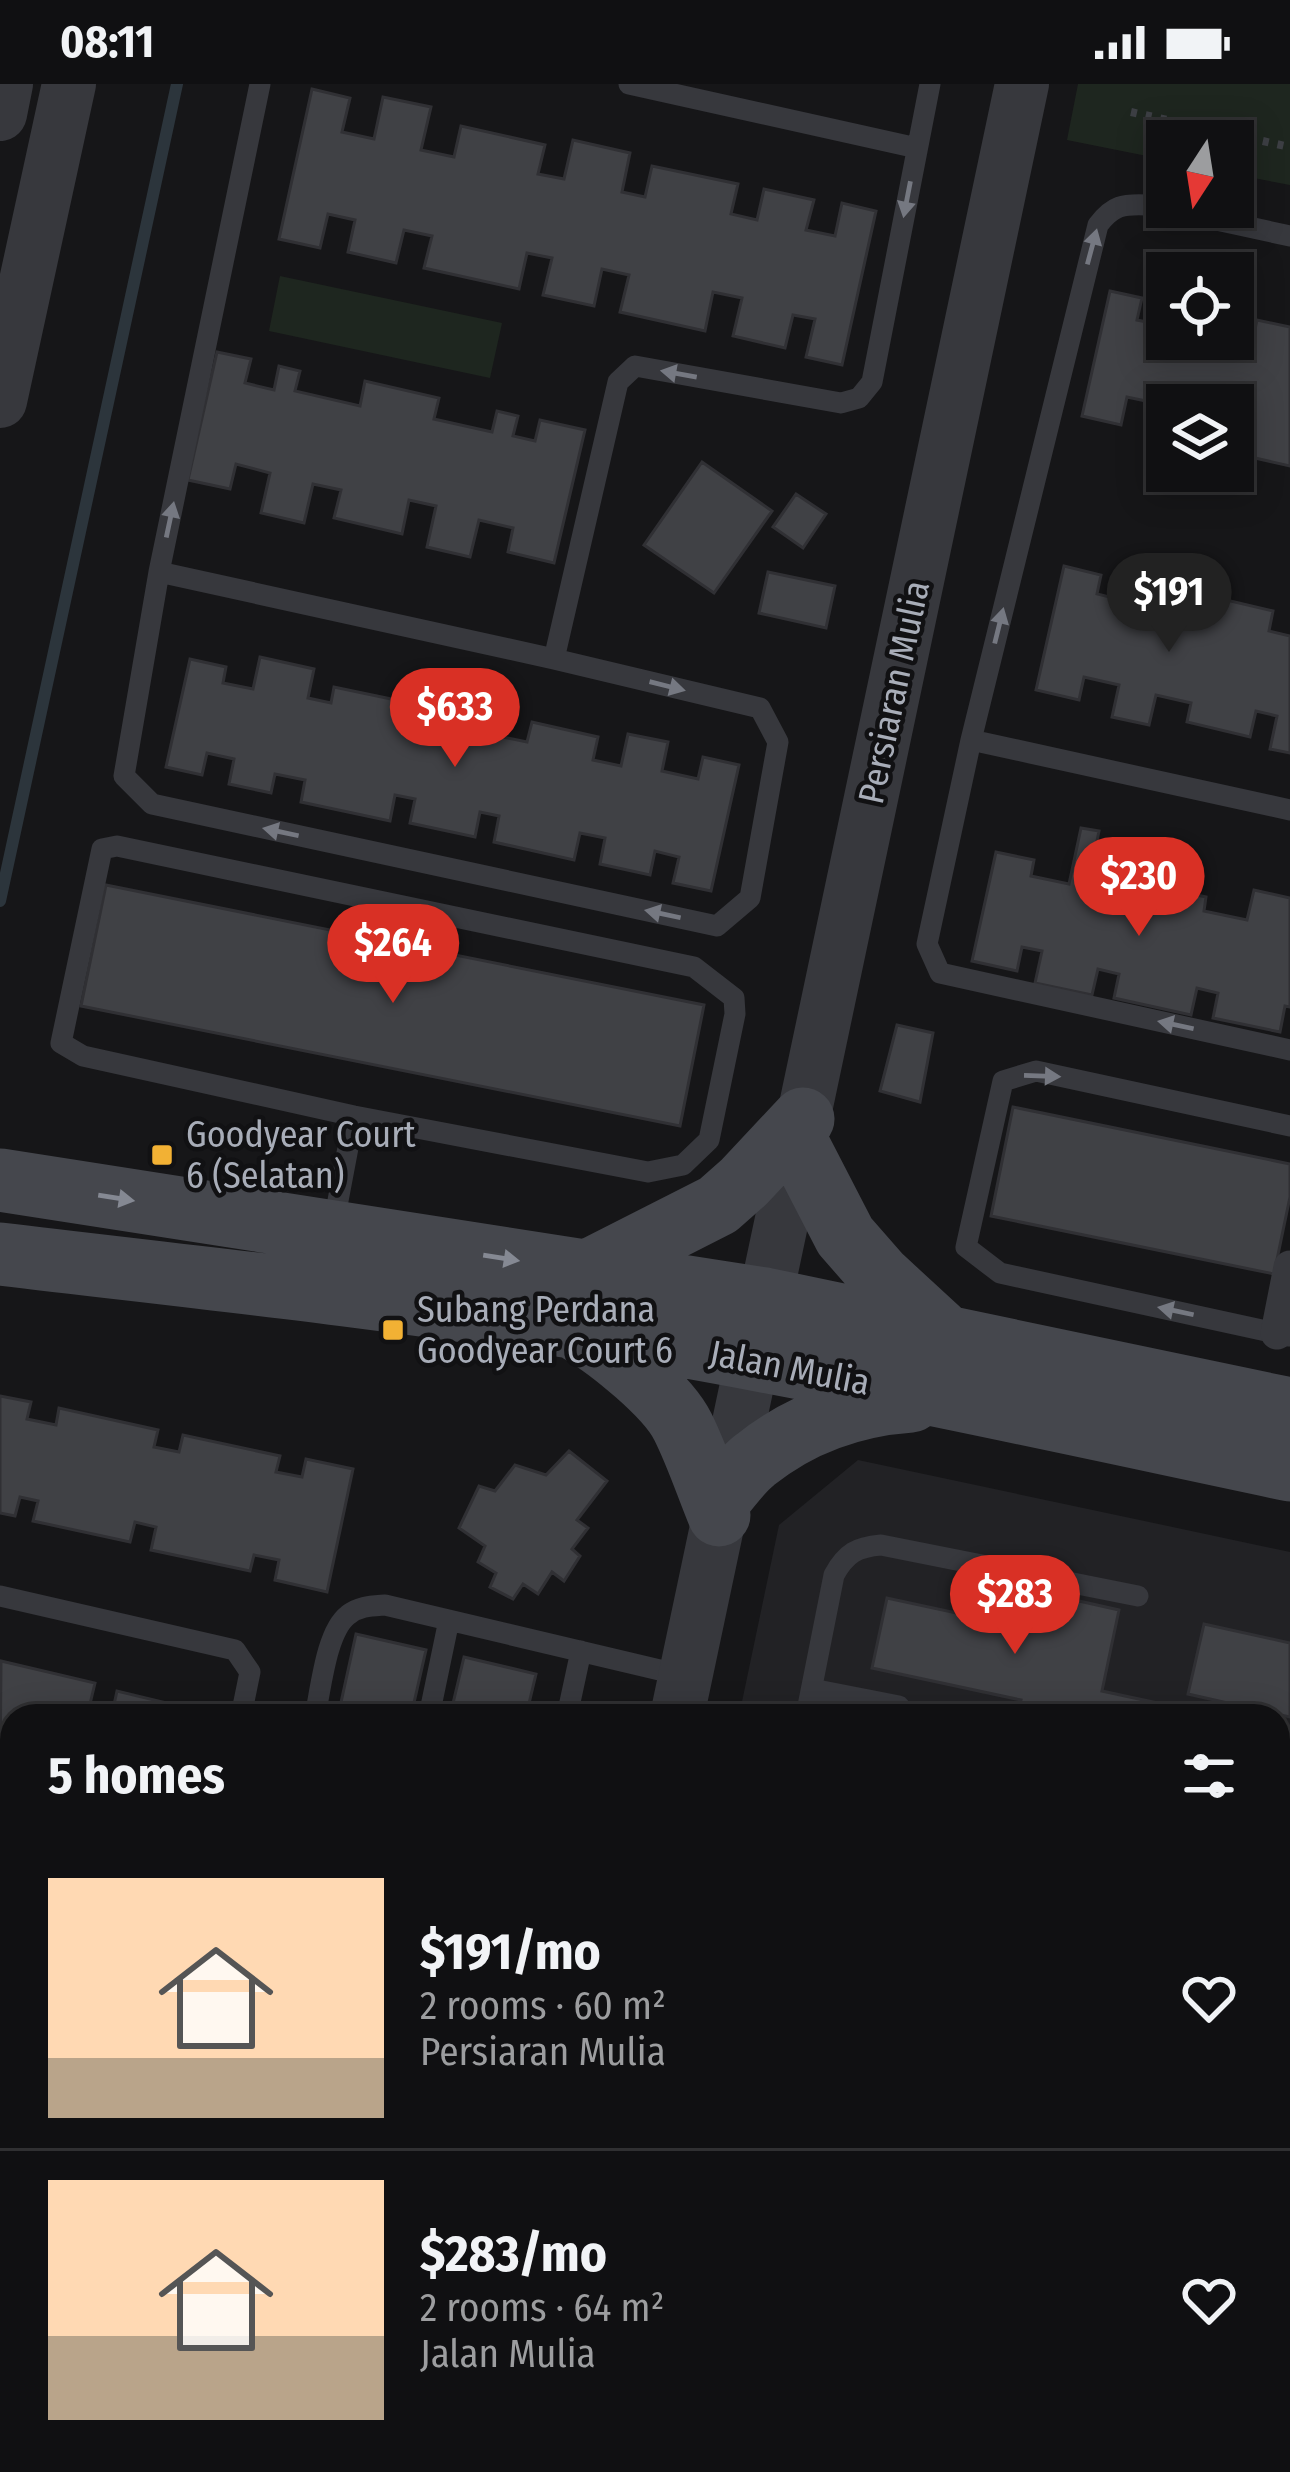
<!DOCTYPE html>
<meta charset="utf-8">
<style>
:root{--surface:#101012;--page:#1e1e20;--text:#f1f3f6;--muted:#9c9d9f;--line:#303032;--accent:#d93025}
body{margin:0;font-family:"Fira Sans Condensed",sans-serif;background:var(--page);color:var(--text);height:100vh;display:flex;flex-direction:column;font-size:45px;white-space:nowrap}
*{box-sizing:border-box;margin:0}
p{font-size:39px;color:var(--muted)}
.icon{flex:none;width:66px;height:66px;fill:none;stroke:currentColor;stroke-width:2;stroke-linecap:round;stroke-linejoin:round}
.map{position:relative;flex:1;overflow:hidden}
.drawer{position:absolute;left:0px;top:1620px;width:1290px;height:768px;display:flex;flex-direction:column;background:var(--surface);border-radius:36px 36px 0 0;box-shadow:0 6px 30px #0003,0 0 0 3px var(--line)}
.drawer>*{flex:none}
.needle{width:78px;rotate:192deg}
.buttons{position:absolute;left:1146px;top:36px;display:grid;gap:24px}
.buttons a{display:grid;place-items:center;width:108px;height:108px;border-radius:0px;background:var(--surface);box-shadow:0 6px 30px #0003,0 0 0 3px var(--line);font-size:60px}
.price{position:absolute;translate:-50% -102px;padding:0 27px;border-radius:42px;background:var(--accent);color:#fff;font-size:39px;line-height:78px;filter:drop-shadow(0 3px 6px #0008)}
.price::after{content:'';position:absolute;left:50%;top:72px;width:36px;height:27px;margin-left:-18px;background:inherit;clip-path:polygon(0 0,100% 0,50% 100%)}
.price.current{background:#222;color:#fff}
ul{padding:0;list-style:none}
li{display:flex;align-items:center;gap:36px;height:300px;padding:0 48px}
li+li{border-top:3px solid var(--line)}
li span{display:grid;place-items:center;flex:none;width:336px;height:240px;border-radius:0px;color:#555}
li>.icon{margin-inline-start:auto}
span .icon{width:144px;height:144px;fill:#fffc;stroke-width:1}
li b{font-size:51px}
h2{display:flex;justify-content:space-between;align-items:center;height:144px;padding:0 48px;font-size:51px}
.status{display:flex;justify-content:space-between;align-items:center;height:84px;padding:0 60px;background:var(--surface);direction:ltr}
.status svg{height:33px;fill:currentColor}
.map>svg:first-child{display:block}
.built{fill:#222225}
.green{fill:#1e261f}
.lines{fill:none;stroke-linecap:round;stroke-linejoin:round}
.stream{stroke:#2c353c;stroke-width:12}
.building{fill:#404145;stroke:#303034;stroke-width:3}
.path{stroke:#3d3f44;stroke-width:8;stroke-dasharray:6 9;stroke-linecap:butt}
.service{stroke:#37383d;stroke-width:21}
.pedestrian{stroke:#37383d;stroke-width:33}
.tertiary{stroke:#37383d;stroke-width:54}
.secondary{stroke:#45474d;stroke-width:63}
.oneway{fill:#757881}
.oneway2{fill:#858993}
.poi-dot{fill:#f2b134;stroke:#111113;stroke-width:4.5}
.labels{text-anchor:middle;stroke-width:9;stroke-linejoin:round;paint-order:stroke}
.street-label{font-size:36px;fill:#a8adb8;stroke:#111113}
.poi-label{font-size:36px;fill:#a8adb8;stroke:#111113;text-anchor:start}
</style>
<div class="status"><b>08:11</b><svg viewBox="0 0 49 12"><path d="M0 12V9h3v3zM5 12V6h3v6zM10 12V3h3v9zM15 12V0h3v12zM26 1h20v11H26zM47 4h2v5h-2z"/></svg></div>
<div class="map">
<svg width="1290" height="2388" viewBox="0 0 1290 2388">
<rect width="100%" height="100%" fill="#161618"/>
<path class="built" d="M858 1376 1290 1468V2388H558L560 2376H1278V1632H739L779 1441Z"/>
<path class="green" d="M1078 0H1290V101L1233 90V57H1167V76L1067 56Z
M280 192 502 239 490 294 269 247Z
M1278 2112 1290 2114V2311L1278 2308Z
M1278 2363 1290 2366V2388H1173L1176 2376H1278Z"/>
<g class="lines">
<path class="stream" d="M0 817 177 0"/>
</g>
<path class="building" d="M312 5 350 14 342 48 374 55 383 13 431 23 421 66 454 73 461 42 545 61 538 90 564 95 573 56 630 69 622 108 645 113 652 82 738 100 731 130 757 136 764 105 814 116 806 146 835 152 842 119 876 127 842 281 806 273 815 235 793 231 785 264 733 252 742 214 713 208 705 247 620 228 629 191 602 185 594 222 543 211 552 174 527 169 519 205 424 184 432 152 404 146 396 179 348 168 355 136 328 130 320 164 279 155Z
M1110 207 1142 214 1137 236 1167 242V255H1224L1251 264 1257 236 1290 243V382L1233 369V321H1167V355L1153 351 1160 320 1127 313 1121 341 1082 332Z
M217 268 251 275 245 299 274 306 279 282 300 287 295 307 360 322 365 297 439 314 434 335 492 348 497 327 518 332 513 352 535 357 540 336 585 346 554 479 508 468 513 444 479 436 470 473 427 463 436 422 409 416 402 450 334 434 341 406 313 400 304 439 261 429 270 389 236 380 230 405 188 396Z
M702 378 772 427 714 509 644 461Z
M796 410 826 430 803 464 773 443Z
M1064 482 1101 491 1097 510 1122 516 1126 495 1178 506 1173 530 1196 535 1201 510 1273 527 1269 547 1290 552V669L1270 665 1277 632 1256 627 1250 653 1187 638 1191 619 1156 611 1149 641 1112 633 1119 601 1084 593 1079 616 1036 606Z
M768 488 835 502 826 544 759 529Z
M260 573 314 585 308 614 331 619 334 603 415 620 412 632 446 639 452 612 499 622 493 651 527 658 532 638 598 653 593 676 621 682 628 650 668 658 662 687 698 695 703 673 739 681 711 807 673 799 679 773 655 767 650 791 600 780 605 754 580 749 574 776 494 758 499 732 480 728 475 753 410 739 415 715 395 711 390 737 301 718 305 696 275 690 271 709 229 700 234 675 207 669 202 691 166 683 190 575 226 583 223 599 253 605Z
M1081 744 1099 747 1094 772 1117 777 1109 811 1133 816 1137 798 1206 813 1204 827 1247 836 1254 806 1290 814V923L1285 922 1280 948 1213 934 1218 909 1197 904 1191 931 1114 914 1119 890 1098 885 1092 911 1035 899 1042 867 1022 863 1017 887 972 877 996 768 1034 776 1031 792 1069 800Z
M106 801 704 921 680 1042 81 922Z
M897 941 933 949 920 1018 880 1007Z
M1013 1023 1290 1080V1113L1274 1190 991 1132Z
M0 1312 31 1318 27 1335 56 1341 59 1324 158 1346 154 1363 179 1368 183 1351 280 1372 276 1388 302 1393 306 1375 353 1385 327 1508 275 1496 279 1476 254 1471 250 1487 151 1466 156 1443 135 1438 130 1458 33 1437 38 1417 20 1413 15 1432 0 1429Z
M569 1367 607 1397 577 1436 588 1444 572 1465 580 1472 564 1497 552 1488 538 1510 523 1500 513 1515 490 1503 496 1489 478 1478 485 1462 459 1444 479 1402 495 1407 515 1381 546 1391Z
M1039 1508 1119 1526 1102 1607 1218 1632H1017L1021 1616 872 1584 887 1514 1031 1545Z
M1204 1540 1290 1559V1633L1188 1610Z
M356 1550 426 1566 411 1632H338Z
M464 1573 536 1590 526 1632H450Z
M1 1577 95 1599 90 1620 113 1625 117 1607 167 1619 164 1632H12V1697L0 1694Z
M1278 1645 1290 1648V1711L1278 1708Z
M1278 1773 1290 1775 1283 1810 1278 1809Z
M0 1832 12 1835V1952L0 1949Z
M1278 1878 1290 1881V1984L1278 1982Z
M1278 1997 1290 1999V2083L1278 2080Z
M0 2098 12 2101V2205L7 2204 11 2182 0 2179Z
M0 2331 12 2334V2376H61L59 2388H0Z
M129 2376H208L206 2388H126Z"/>
<g class="lines">
<path class="path" d="M1131 28 1290 63"/>
<path class="service" d="M629 0 917 64
M1290 152 1147 121C1123 120 1113 121 1098 141L971 656 927 860 940 889 1290 966
M159 488 554 575 760 624 778 658 750 814 717 842 152 720 124 692 159 488 260 0
M554 575 618 298 635 282 841 319 859 314 872 298 930 0
M971 656 1290 726
M117 762 694 883 734 914 735 930 709 1056 683 1081 648 1088 354 1032 83 972 61 959 102 765Z
M333 1143 354 1032
M1289 1252 1000 1189 966 1163 1003 997 1036 987 1290 1042
M0 1512 235 1566 250 1588 241 1632
M812 1605 899 1622
M315 1632C321 1605 326 1548 348 1531 359 1522 372 1522 385 1521L685 1592
M429 1632 449 1536
M567 1632 581 1567
M806 1632 834 1491C846 1469 857 1463 881 1461L1138 1512
M0 1769 12 1772
M0 2021 12 2023
M0 2269 12 2271
M646 2376 698 2388
M88 2388 91 2376"/>
<path class="pedestrian" d="M1277 1249 1290 1183"/>
<path class="tertiary" d="M0 30 6 0
M0 317 69 0
M677 1632 1022 0
M521 2388 524 2376"/>
<path class="secondary" d="M797 1059 845 1152 880 1192 944 1251
M0 1096 765 1215 1290 1325
M0 1170C192 1193 386 1213 577 1244 816 1283 1053 1336 1290 1386
M588 1187 718 1121 744 1098 803 1035
M579 1247C609 1264 668 1312 683 1343 697 1371 707 1402 719 1431
M723 1411C733 1399 743 1385 755 1376 800 1340 854 1321 911 1317"/>
</g>
<defs><path id="oneway-solid" d="M-6-.8H1V-3.2L6.5 0L1 3.2V.8H-6Z" transform="scale(3)"/></defs>
<g class="oneway">
<use href="#oneway-solid" transform="translate(907 115) rotate(101)"/>
<use href="#oneway-solid" transform="translate(1092 163) rotate(-75)"/>
<use href="#oneway-solid" transform="translate(679 290) rotate(-170)"/>
<use href="#oneway-solid" transform="translate(170 436) rotate(-78)"/>
<use href="#oneway-solid" transform="translate(999 542) rotate(-76)"/>
<use href="#oneway-solid" transform="translate(667 602) rotate(14)"/>
<use href="#oneway-solid" transform="translate(281 748) rotate(-168)"/>
<use href="#oneway-solid" transform="translate(663 830) rotate(-168)"/>
<use href="#oneway-solid" transform="translate(1176 941) rotate(-168)"/>
<use href="#oneway-solid" transform="translate(1042 992) rotate(2)"/>
<use href="#oneway-solid" transform="translate(1176 1227) rotate(-168)"/>
</g>
<g class="oneway2">
<use href="#oneway-solid" transform="translate(116 1114) rotate(9)"/>
<use href="#oneway-solid" transform="translate(501 1174) rotate(9)"/>
</g>
<g class="poi-dot">
<rect x="150" y="1059" width="24" height="24" rx="6"/>
<rect x="381" y="1234" width="24" height="24" rx="6"/>
</g>
<g class="labels">
<g class="street-label">
<text transform="translate(893 608) rotate(-78)" y="13">Persiaran Mulia</text>
<text transform="translate(790 1283) rotate(11)" y="13">Jalan Mulia</text>
</g>
<g class="poi-label">
<text x="186" y="1063">Goodyear Court<tspan x="186" dy="41">6 (Selatan)</tspan></text>
<text x="417" y="1238">Subang Perdana<tspan x="417" dy="41">Goodyear Court 6</tspan></text>
</g>
</g>
</svg>
<div class="buttons">
<a><svg class="needle" viewBox="-14 -14 28 28"><path d="M0-13l5 13h-10z" fill="#e53935"/><path d="M0 13l5-13h-10z" fill="#9c9d9f"/></svg></a>
<a><svg class="icon" aria-label="locate" viewBox="0 0 24 24"><circle cx="12" cy="12" r="6"/><path d="M12 2v4M12 18v4M2 12h4M18 12h4"/></svg></a>
<a><svg class="icon" aria-label="layers" viewBox="0 0 24 24"><path d="M12 4l9 5-9 5-9-5zM3 14l9 5 9-5"/></svg></a>
</div>
<b class="price current" style="left:1169px;top:571px">$191</b>
<b class="price" style="left:455px;top:686px">$633</b>
<b class="price" style="left:1139px;top:855px">$230</b>
<b class="price" style="left:393px;top:922px">$264</b>
<b class="price" style="left:1015px;top:1573px">$283</b>
<section class="drawer">
<h2>5 homes<svg class="icon" aria-label="filters" viewBox="0 0 24 24"><path d="M4 7h16M4 17h16"/><circle cx="9" cy="7" r="2"/><circle cx="15" cy="17" r="2"/></svg></h2>
<ul>
<li><span style="background:linear-gradient(#ffd9b3 75%,#b9a48a 0)"><svg class="icon" aria-label="home" viewBox="0 0 24 24"><path d="M3 11l9-7 9 7M6 9v11h12V9"/></svg></span><div><b>$191/mo</b><p>2 rooms · 60 m²</p><p>Persiaran Mulia</p></div><svg class="icon" aria-label="heart" viewBox="0 0 24 24"><path d="M12 20l-8-8c-3-5 5-10 8-4 3-6 11-1 8 4z"/></svg></li>
<li><span style="background:linear-gradient(#ffd9b3 65%,#b9a48a 0)"><svg class="icon" aria-label="home" viewBox="0 0 24 24"><path d="M3 11l9-7 9 7M6 9v11h12V9"/></svg></span><div><b>$283/mo</b><p>2 rooms · 64 m²</p><p>Jalan Mulia</p></div><svg class="icon" aria-label="heart" viewBox="0 0 24 24"><path d="M12 20l-8-8c-3-5 5-10 8-4 3-6 11-1 8 4z"/></svg></li>
</ul>
</section>
</div>
